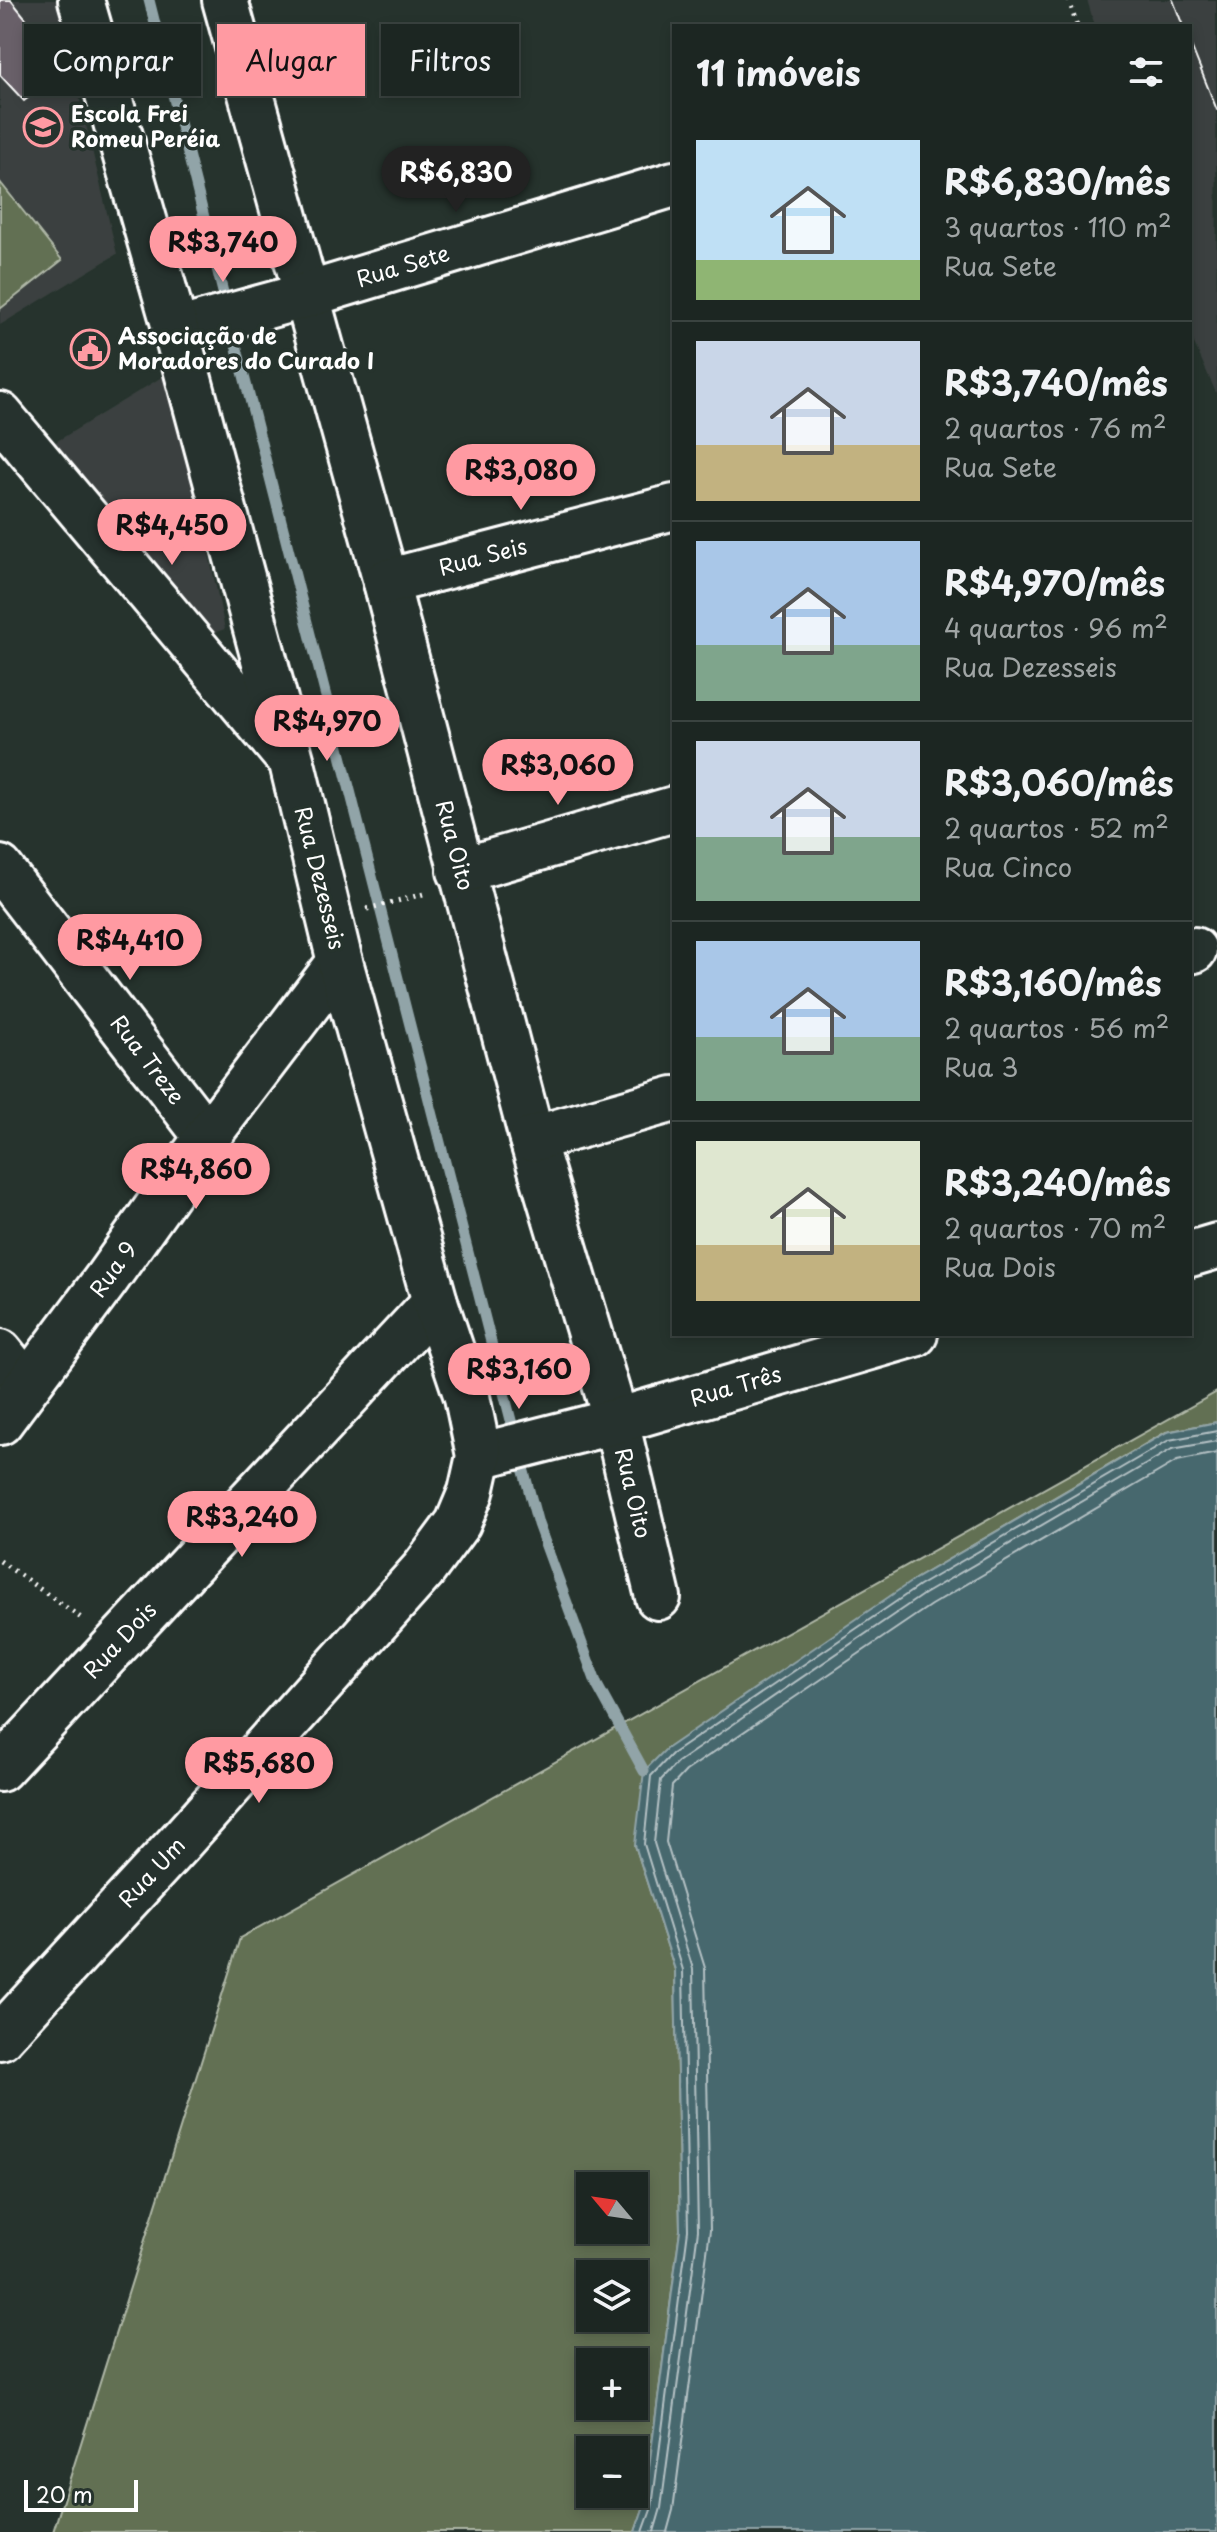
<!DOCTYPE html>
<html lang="pt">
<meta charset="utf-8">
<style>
:root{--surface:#1c2622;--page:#252e2a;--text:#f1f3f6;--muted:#a0a5a5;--line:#3a4340;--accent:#ff9aa2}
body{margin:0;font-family:"Playpen Sans",sans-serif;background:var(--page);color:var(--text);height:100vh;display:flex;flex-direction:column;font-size:30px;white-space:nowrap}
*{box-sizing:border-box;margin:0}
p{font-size:26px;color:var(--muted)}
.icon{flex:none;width:44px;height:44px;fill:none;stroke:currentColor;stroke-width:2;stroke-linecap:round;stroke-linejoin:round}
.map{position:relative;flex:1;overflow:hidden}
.panel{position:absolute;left:672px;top:24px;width:520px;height:1312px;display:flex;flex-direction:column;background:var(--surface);border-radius:0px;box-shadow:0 4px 12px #0003,0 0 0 2px var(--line)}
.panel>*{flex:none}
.hud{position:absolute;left:24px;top:24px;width:528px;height:72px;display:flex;gap:16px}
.needle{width:52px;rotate:299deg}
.tools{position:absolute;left:576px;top:2172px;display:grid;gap:16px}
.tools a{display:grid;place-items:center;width:72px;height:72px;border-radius:0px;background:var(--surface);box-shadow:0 4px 12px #0003,0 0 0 2px var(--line);font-size:40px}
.scale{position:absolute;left:24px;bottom:20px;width:114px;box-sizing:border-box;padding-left:8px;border:4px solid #fff;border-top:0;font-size:22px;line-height:28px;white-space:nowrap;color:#fff;-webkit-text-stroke:6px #26332d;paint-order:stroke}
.price{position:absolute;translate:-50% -68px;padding:0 18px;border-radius:28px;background:var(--accent);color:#111;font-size:26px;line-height:52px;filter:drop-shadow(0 2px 4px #0008)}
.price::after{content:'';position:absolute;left:50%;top:48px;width:24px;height:18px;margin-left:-12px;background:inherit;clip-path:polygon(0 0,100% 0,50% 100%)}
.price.active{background:#222;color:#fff}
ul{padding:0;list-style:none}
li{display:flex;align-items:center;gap:24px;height:200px;padding:0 24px}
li+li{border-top:2px solid var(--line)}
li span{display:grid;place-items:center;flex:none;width:224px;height:160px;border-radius:0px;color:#555}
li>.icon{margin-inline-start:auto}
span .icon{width:96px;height:96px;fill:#fffc;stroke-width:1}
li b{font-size:34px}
h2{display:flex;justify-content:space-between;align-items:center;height:96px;padding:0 24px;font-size:34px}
.tag{padding:0 28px;border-radius:0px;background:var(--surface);box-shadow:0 4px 12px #0003,0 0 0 2px var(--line);font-size:28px;line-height:72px}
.tag.active{background:var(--accent);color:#111}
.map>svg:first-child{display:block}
.built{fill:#3a413f}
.green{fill:#627052;stroke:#b0b8a8;stroke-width:2;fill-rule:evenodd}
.water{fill:#47676e;stroke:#91a4a8;stroke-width:2}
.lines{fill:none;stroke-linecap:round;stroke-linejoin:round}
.shore{stroke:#b5c2c5;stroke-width:2}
.stream{stroke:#91a4a8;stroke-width:11}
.building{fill:#696169;stroke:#fff;stroke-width:2}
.minor-casing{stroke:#fff;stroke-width:50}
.path{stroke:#fff;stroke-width:5;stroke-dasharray:2 6;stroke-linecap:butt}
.minor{stroke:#26332d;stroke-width:44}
.tram{stroke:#fff;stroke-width:2}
.labels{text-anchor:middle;stroke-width:7;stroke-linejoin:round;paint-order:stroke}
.poi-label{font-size:22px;font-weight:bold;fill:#fff;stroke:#26332d;text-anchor:start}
.street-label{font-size:22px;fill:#fff;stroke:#26332d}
</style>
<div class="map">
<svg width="1217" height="2532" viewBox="0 0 1217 2532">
<rect width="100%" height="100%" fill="#26332d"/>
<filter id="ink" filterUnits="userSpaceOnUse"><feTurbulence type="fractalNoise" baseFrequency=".0125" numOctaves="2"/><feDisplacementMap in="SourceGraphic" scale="16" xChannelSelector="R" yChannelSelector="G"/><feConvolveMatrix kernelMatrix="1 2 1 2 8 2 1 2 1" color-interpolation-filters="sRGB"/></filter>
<g filter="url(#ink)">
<path class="built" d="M0 0H56L117 254 0 325Z
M1087 0H1216L1217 395 1190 334V26H1095Z
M170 372 225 629 213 633 49 446Z"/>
<path class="green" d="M0 182 62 260 0 309Z
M1217 1392V1422L1166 1432 915 1579 635 1845 675 1970 680 2230 644 2506 635 2532H53L240 1938ZM590 2186H634V2230H590ZM590 2274H634V2318H590ZM590 2362H634V2406H590ZM590 2450H634V2494H590Z"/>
<path class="water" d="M1217 1422V2532H635L644 2506 680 2230 675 1970 635 1845 644 1771 666 1749 915 1579 1167 1432Z"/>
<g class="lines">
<path class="shore" d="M643 2532 652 2507 688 2230 683 1970 644 1844 651 1776 672 1754 919 1586 1169 1440 1217 1431
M654 2532 661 2508 698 2230 693 1969 654 1843 661 1780 678 1762 924 1594 1172 1449 1217 1441
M667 2532 673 2510 710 2230 705 1968 666 1842 672 1786 686 1771 931 1605 1177 1461 1217 1453"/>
<path class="stream" d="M149 0 227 308
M231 325 515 1436
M519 1453 538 1524 597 1685 644 1771"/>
</g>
<path class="building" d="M0 0H11L66 68 24 101 0 75Z"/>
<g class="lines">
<g class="minor-casing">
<g id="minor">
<path id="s1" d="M225 0 386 582 532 1139 616 1421 658 1597"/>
<path id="s2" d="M176 331 307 295 674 184"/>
<path d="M0 415 283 752"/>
<path id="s3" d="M386 582 674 507"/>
<path id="s4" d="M0 868 207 1137"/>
<path d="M460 871 674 809"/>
<path d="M1190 951 1194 950"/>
<path d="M532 1139 674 1099"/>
<path d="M1190 1254 1217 1246"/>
<path d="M0 1352 26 1384"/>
<path id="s5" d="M0 1422 105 1281 207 1137 340 962"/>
<path id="s6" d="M479 1456 616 1421 915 1334"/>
<path id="s7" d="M0 1769 435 1302"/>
<path id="s8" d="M0 2037 180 1842 424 1569 458 1523 471 1492 479 1456 467 1397 435 1302 340 962 292 763 176 331 81 0"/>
</g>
</g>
<path class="path" d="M1069 0 1077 26
M367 909 427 893
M0 1561 84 1620"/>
<use href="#minor" class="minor"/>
<path class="tram" d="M1173 0 1183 26
M1190 43 1217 110"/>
</g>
</g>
<defs>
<g id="school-ring" transform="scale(2)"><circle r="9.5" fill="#26332d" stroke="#ff9aa2" stroke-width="1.5"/><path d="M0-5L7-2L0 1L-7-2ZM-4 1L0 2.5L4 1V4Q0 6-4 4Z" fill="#ff9aa2"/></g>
<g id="civic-ring" transform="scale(2)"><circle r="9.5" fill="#26332d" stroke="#ff9aa2" stroke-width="1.5"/><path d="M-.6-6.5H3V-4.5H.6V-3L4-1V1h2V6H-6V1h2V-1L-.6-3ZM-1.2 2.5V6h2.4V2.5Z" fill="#ff9aa2"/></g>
</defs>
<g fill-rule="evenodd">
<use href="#school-ring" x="43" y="127"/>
<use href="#civic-ring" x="90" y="349"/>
</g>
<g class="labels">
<g class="poi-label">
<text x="71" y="122">Escola Frei<tspan x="71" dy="25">Romeu Peréia</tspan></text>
<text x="118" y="344">Associação de<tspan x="118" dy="25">Moradores do Curado I</tspan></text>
</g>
<g class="street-label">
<text dy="8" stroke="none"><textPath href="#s2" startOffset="236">Rua Sete</textPath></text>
<text dy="8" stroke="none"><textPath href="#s3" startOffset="100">Rua Seis</textPath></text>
<text dy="8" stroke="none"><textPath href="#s1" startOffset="876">Rua Oito</textPath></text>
<text transform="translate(320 878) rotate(76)" y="8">Rua Dezesseis</text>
<text dy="8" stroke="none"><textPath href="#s4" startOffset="242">Rua Treze</textPath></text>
<text dy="8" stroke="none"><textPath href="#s5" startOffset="190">Rua 9</textPath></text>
<text dy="8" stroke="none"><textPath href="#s6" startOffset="266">Rua Três</textPath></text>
<text dy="8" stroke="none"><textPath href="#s1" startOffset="1548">Rua Oito</textPath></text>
<text dy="8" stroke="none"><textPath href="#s7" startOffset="176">Rua Dois</textPath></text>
<text dy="8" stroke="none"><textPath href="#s8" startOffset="224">Rua Um</textPath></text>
</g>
</g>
</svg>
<div class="tools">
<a><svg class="needle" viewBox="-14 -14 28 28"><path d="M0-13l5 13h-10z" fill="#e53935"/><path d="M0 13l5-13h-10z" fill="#a0a5a5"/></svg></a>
<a><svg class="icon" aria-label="layers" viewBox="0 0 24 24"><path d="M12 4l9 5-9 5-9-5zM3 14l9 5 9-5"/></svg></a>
<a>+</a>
<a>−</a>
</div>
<div class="scale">20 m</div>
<b class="price active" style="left:456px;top:214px">R$6,830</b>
<b class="price" style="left:223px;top:284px">R$3,740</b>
<b class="price" style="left:521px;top:512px">R$3,080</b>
<b class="price" style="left:172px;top:567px">R$4,450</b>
<b class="price" style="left:327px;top:763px">R$4,970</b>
<b class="price" style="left:558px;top:807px">R$3,060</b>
<b class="price" style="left:130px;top:982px">R$4,410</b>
<b class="price" style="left:196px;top:1211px">R$4,860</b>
<b class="price" style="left:519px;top:1411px">R$3,160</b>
<b class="price" style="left:242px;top:1559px">R$3,240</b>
<b class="price" style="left:259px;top:1805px">R$5,680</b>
<div class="hud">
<a class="tag">Comprar</a>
<a class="tag active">Alugar</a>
<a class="tag">Filtros</a>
</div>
<section class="panel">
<h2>11 imóveis<svg class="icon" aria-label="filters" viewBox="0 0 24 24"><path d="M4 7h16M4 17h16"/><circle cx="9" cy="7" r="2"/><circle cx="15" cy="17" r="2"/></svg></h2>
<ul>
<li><span style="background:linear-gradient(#bfe0f5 75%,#8fb573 0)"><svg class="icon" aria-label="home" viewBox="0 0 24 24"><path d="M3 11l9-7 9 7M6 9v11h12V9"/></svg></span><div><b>R$6,830/mês</b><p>3 quartos · 110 m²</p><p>Rua Sete</p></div></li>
<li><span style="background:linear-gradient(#c9d6e8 65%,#c2b280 0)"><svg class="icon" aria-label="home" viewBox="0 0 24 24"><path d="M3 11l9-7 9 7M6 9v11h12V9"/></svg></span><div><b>R$3,740/mês</b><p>2 quartos · 76 m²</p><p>Rua Sete</p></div></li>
<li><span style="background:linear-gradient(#a9c7e8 65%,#7fa58c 0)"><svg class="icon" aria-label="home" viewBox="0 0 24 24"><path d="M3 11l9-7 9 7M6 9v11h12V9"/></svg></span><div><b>R$4,970/mês</b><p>4 quartos · 96 m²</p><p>Rua Dezesseis</p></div></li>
<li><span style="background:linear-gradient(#c9d6e8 60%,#7fa58c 0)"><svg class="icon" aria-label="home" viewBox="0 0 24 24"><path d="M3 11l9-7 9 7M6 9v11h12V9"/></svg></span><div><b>R$3,060/mês</b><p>2 quartos · 52 m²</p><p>Rua Cinco</p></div></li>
<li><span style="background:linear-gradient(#a9c7e8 60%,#7fa58c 0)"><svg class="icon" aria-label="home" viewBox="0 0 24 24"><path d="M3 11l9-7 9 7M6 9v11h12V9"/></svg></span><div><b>R$3,160/mês</b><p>2 quartos · 56 m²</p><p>Rua 3</p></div></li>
<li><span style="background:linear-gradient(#dfe7d0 65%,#c2b280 0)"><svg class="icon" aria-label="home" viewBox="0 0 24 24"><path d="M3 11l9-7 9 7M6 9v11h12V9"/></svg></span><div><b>R$3,240/mês</b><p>2 quartos · 70 m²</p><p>Rua Dois</p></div></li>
</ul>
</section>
</div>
